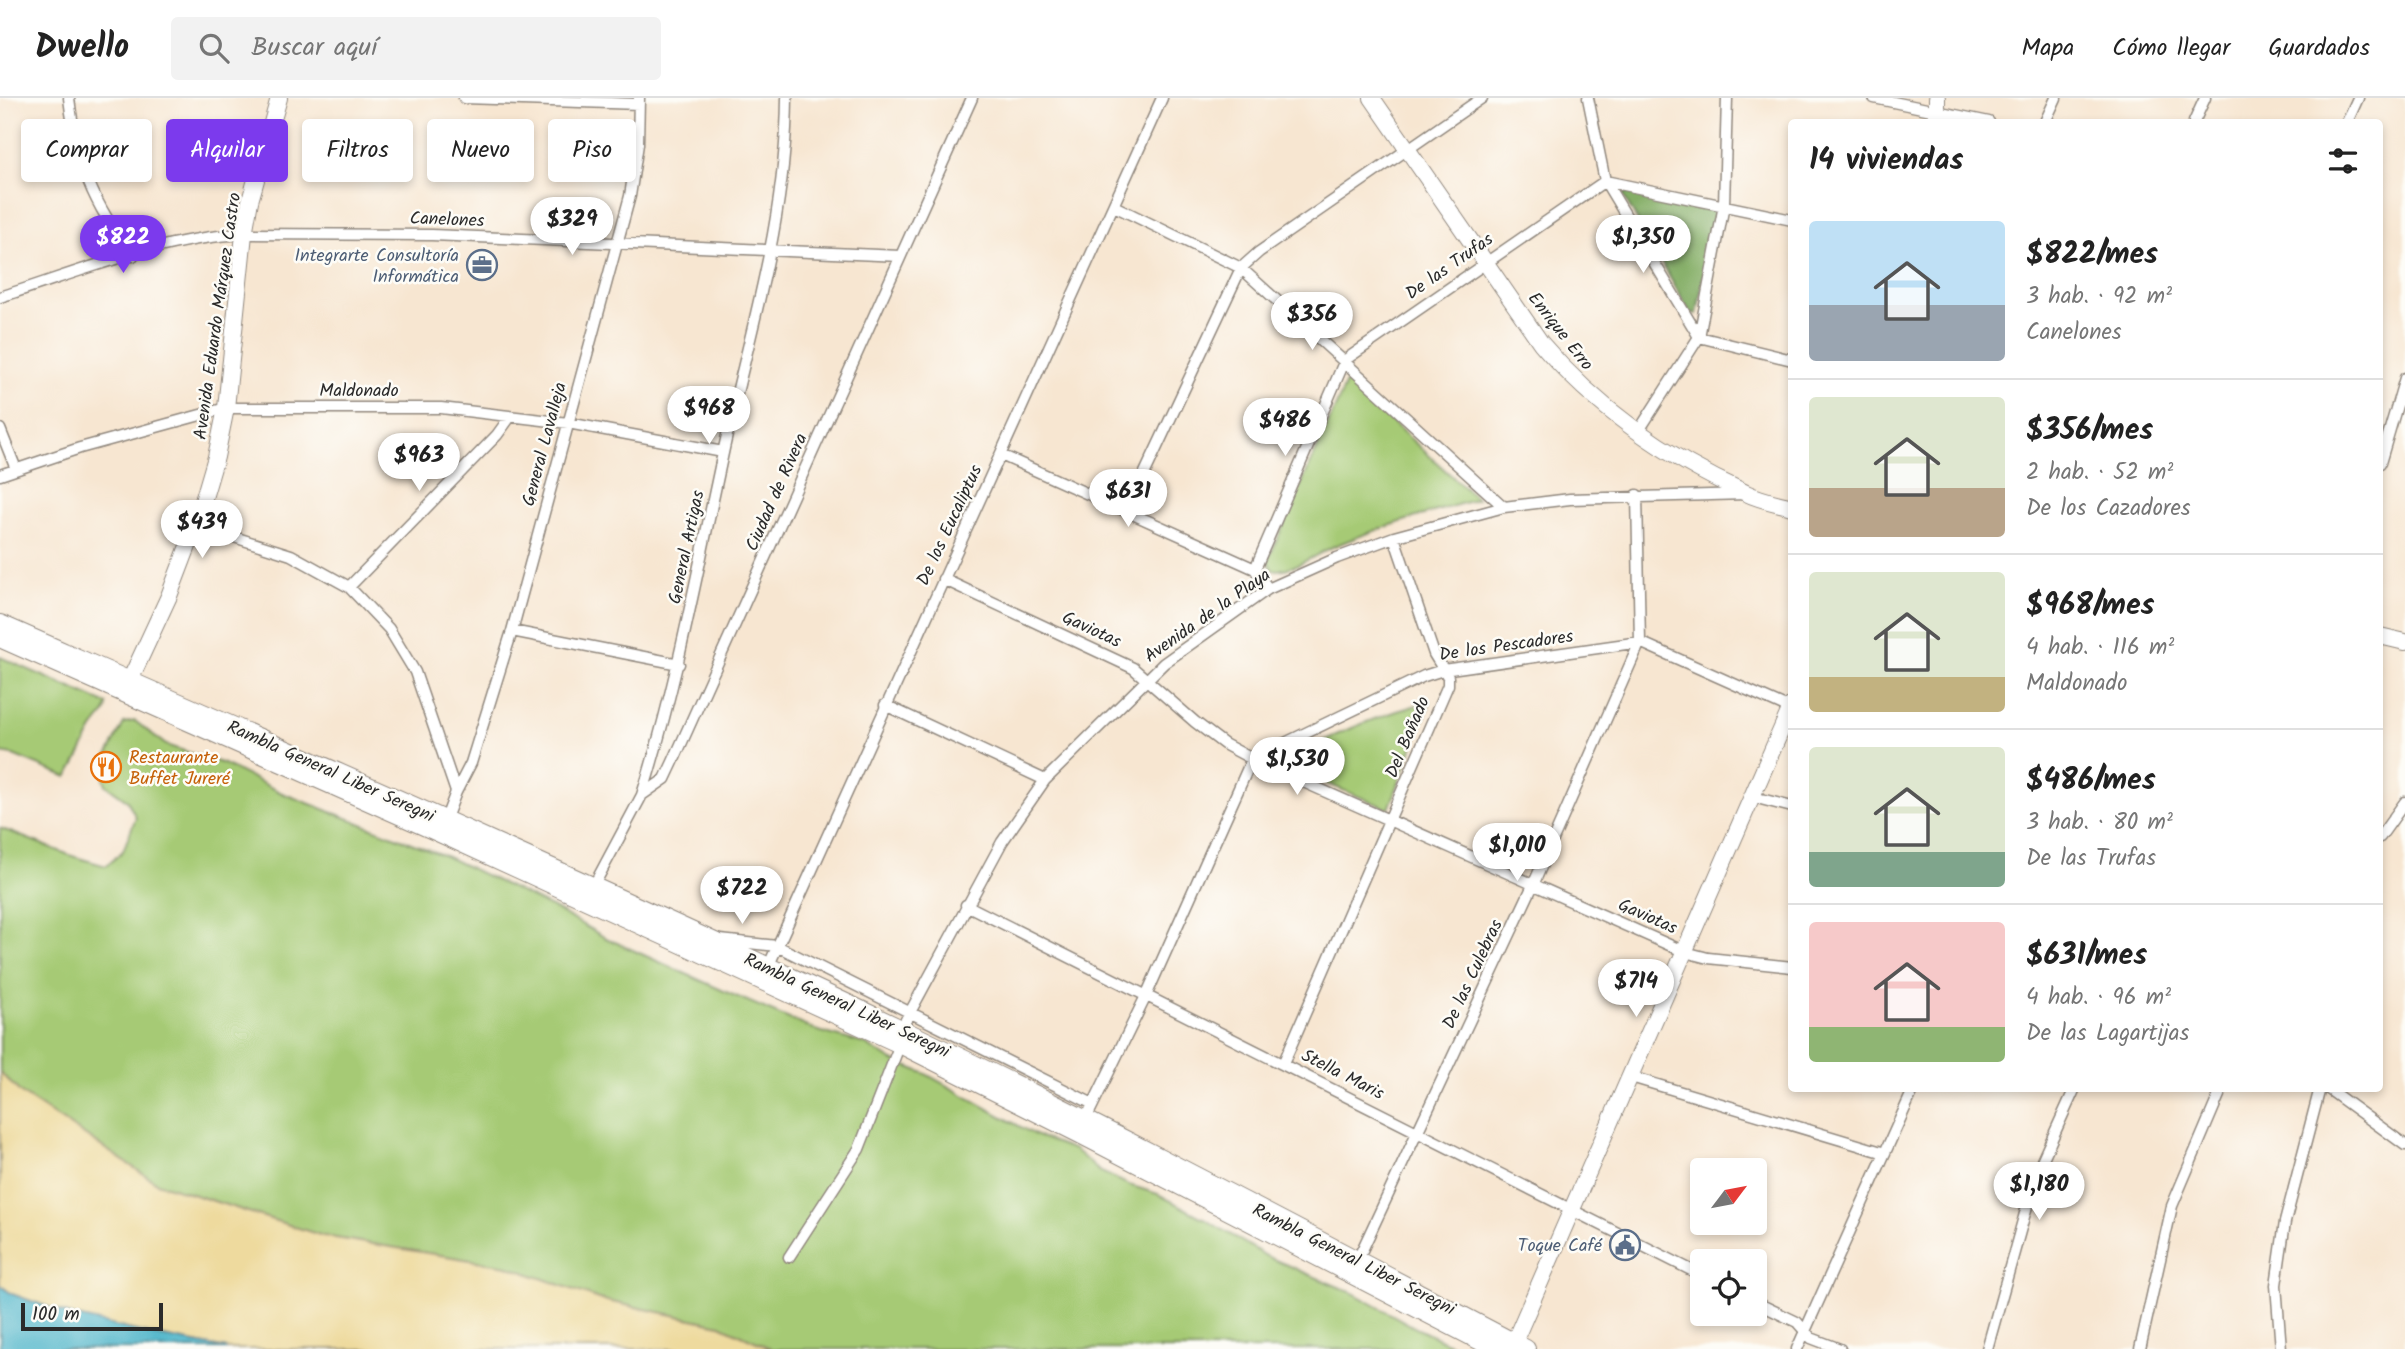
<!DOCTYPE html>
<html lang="es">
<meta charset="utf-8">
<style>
:root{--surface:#fff;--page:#f2f2f2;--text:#222;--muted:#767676;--line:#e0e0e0;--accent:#7c3aed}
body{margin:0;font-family:Kalam,sans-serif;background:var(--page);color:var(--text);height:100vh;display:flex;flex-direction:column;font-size:26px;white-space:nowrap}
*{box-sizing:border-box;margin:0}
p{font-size:23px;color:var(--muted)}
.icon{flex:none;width:38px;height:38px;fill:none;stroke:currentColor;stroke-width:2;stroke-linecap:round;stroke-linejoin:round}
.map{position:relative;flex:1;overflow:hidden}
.drawer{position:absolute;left:1788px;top:21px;width:595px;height:973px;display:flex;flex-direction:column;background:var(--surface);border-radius:7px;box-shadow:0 4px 10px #0003}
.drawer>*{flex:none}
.top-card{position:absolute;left:21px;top:21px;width:665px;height:63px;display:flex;gap:14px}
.needle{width:46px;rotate:58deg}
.buttons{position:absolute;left:1690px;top:1060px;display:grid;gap:14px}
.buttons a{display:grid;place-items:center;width:77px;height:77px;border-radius:7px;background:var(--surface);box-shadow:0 4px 10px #0003;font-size:35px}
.scale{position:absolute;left:21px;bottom:18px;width:142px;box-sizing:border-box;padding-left:7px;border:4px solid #2b2b2b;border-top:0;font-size:19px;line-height:24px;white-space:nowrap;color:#2b2b2b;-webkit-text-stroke:5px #fdfcf7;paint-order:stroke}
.price{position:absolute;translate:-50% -60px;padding:0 16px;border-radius:24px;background:#fff;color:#222;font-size:23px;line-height:46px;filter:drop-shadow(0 2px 4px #0008)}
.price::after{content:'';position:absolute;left:50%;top:42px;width:21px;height:16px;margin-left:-10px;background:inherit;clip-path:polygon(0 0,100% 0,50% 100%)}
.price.active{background:var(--accent);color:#fff}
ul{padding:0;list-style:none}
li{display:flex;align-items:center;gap:21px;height:175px;padding:0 21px}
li+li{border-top:2px solid var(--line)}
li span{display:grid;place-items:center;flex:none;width:196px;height:140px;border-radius:7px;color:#555}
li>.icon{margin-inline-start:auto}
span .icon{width:84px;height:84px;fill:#fffc;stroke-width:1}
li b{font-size:30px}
h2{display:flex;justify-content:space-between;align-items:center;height:84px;padding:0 21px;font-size:30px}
.tag{padding:0 24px;border-radius:7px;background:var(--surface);box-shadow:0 4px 10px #0003;font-size:24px;line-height:63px}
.tag.active{background:var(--accent);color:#fff}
header{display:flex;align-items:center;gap:42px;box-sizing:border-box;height:98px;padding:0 35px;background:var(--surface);border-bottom:2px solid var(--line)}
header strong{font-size:33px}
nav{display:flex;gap:38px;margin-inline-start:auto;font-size:24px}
.search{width:490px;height:63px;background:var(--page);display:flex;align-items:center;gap:18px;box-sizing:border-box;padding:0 24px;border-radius:7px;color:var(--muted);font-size:26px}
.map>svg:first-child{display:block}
.green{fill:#a6ca74;stroke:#687a50;stroke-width:2}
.forest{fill:#84ae66;stroke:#586c48;stroke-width:2}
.sand{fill:#eeda9e;stroke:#8c8264;stroke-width:2}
.water{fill:#4bb4c9;stroke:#3b707a;stroke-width:2}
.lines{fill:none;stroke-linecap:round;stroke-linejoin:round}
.street-casing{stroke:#91887e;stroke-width:13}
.secondary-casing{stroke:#91887e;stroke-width:18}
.primary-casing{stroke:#91887e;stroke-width:20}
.street{stroke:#fff;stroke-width:10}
.secondary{stroke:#fff;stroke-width:16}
.primary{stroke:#fff;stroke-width:18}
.labels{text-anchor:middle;stroke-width:5;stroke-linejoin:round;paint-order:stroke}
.street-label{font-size:18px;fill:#2b2b2b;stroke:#fdfcf7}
.service-label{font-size:18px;fill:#4e5e75;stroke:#fdfcf7;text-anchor:end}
.food-label{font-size:18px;fill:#c56008;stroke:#fdfcf7;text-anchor:start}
</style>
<header>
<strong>Dwello</strong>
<div class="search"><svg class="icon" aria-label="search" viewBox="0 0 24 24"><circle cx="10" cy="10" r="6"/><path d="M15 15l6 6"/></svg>Buscar aquí</div>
<nav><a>Mapa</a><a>Cómo llegar</a><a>Guardados</a></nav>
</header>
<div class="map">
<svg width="2405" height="1251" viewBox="0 0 2405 1251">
<rect width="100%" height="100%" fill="#fdfcf7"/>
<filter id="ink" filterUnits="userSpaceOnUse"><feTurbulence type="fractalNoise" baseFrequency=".0143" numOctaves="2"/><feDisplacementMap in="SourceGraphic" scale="14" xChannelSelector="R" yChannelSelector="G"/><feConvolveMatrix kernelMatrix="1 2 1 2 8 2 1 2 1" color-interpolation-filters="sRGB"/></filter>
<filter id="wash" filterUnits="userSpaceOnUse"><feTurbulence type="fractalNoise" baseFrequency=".00686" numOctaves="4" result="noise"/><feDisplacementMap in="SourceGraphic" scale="28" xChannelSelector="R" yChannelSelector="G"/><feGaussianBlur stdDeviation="1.57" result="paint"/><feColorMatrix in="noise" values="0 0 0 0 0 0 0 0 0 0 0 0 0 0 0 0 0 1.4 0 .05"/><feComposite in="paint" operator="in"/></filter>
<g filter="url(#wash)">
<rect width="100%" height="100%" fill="#f7e6d1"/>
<path class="green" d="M1347 283 1477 401C1430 415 1383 428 1337 447 1317 455 1295 473 1272 472L1268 462Z
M0 559 107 606C107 616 102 618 97 625 85 642 80 662 67 679L13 657 0 655Z
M1430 604 1389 711 1277 665C1327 641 1376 616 1430 604Z
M135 623 166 647 224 666 282 695 445 758 553 810 606 840 724 893 815 932 865 946 893 963 924 975 1037 1038 1075 1052 1099 1073 1129 1087 1158 1096 1203 1120 1268 1159 1353 1195 1418 1231 1460 1251H772L720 1227 602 1202 507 1168 323 1138 157 1085 22 996 0 975V730L72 758 106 768 123 753 136 719 127 702 106 687 101 670 124 625Z"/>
<path class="forest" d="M1626 94 1713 112 1715 116 1697 216 1690 215 1623 97Z"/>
<path class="sand" d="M0 975 22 996 157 1085 323 1138 507 1168 602 1202 720 1227 772 1251H227L153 1237 73 1218 12 1196 0 1187Z"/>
<path class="water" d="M0 1187 12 1196 73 1218 153 1237 227 1251H0Z"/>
</g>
<g filter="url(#ink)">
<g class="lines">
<g class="street-casing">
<path id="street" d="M69 0C77 66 92 105 133 158
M464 0 639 6
M1588 0 1605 83 1699 239 1792 262
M1874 0 1989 24
M2045 24 2056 0
M2194 24 2205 0
M2347 24 2358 0
M1114 108 1241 170 1504 409
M0 199C79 174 160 140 244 136L432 137 900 158
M0 331 16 371
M1638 334 1699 239 1724 107 1727 0
M1001 357 1255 471 1268 491
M2380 365 2405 280
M0 377 80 350 226 310H441L568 325 723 354
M1127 413 1241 170 1259 154 1482 0
M196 427 291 457 349 489 389 531 415 574 456 694
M1255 471 1345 262 1605 83 1792 122
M943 481 1133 570 1195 624 1224 646 1252 661 1685 854 1708 860 1792 869
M349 489 497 337 510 319
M512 533 679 566
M885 607 1045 682
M642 697C677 585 698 470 723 355 749 236 786 124 787 0
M1753 699 1792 709
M445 723 456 694 471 665 512 533 630 98 638 46 639 0
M2380 739 2405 704
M593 789 642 697 665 681 673 664 972 0
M966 807 1703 1178
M720 842 777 848 1093 1006
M768 869 1162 0
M901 931 1002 744 1045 682 1164 565 1268 491 1337 460 1394 439 1504 409 1570 401 1746 396
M1283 966 1448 587V579L1434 556 1394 439
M1631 979 1885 1055
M2327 990 2405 1047
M1085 1023 1146 898 1252 661 1424 578 1443 572 1640 544 1790 611
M789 1159 859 1051 900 946
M1357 1163 1534 785 1640 544 1637 397
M1755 1204 1797 1224 1811 1240 1840 1251
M1797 1251 1914 990
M1987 1251 2036 1076 2075 990
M2140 1251 2172 1108 2222 990
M2281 1251 2276 1187 2285 1124 2320 990"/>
</g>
<g class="secondary-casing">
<path id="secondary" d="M1372 0 1541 245C1598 312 1666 359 1746 395 1760 402 1777 405 1792 409
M1937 0V24
M2380 538 2405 544
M125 593 169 498 196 427 216 359 226 310 244 136 250 103 279 0
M1511 1251 1792 607"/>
</g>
<g class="primary-casing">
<path id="primary" d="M0 526C301 658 602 789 899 930 1111 1031 1318 1142 1526 1251
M0 540 440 735 900 946 1080 1036 1496 1251"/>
</g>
<use href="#street" class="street"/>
<use href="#secondary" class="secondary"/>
<use href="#primary" class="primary"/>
</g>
</g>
<defs>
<g id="office-ring" transform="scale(1.575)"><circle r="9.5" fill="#fdfcf7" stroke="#5c6f8a" stroke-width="1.5"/><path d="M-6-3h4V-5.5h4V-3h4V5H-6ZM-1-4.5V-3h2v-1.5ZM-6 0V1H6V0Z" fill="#5c6f8a"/></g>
<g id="restaurant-ring" transform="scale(1.575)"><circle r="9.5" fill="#fdfcf7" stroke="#e8710a" stroke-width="1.5"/><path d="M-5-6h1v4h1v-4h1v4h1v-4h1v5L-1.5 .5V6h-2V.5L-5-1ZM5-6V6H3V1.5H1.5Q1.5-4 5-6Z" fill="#e8710a"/></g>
<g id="civic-ring" transform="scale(1.575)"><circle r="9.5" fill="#fdfcf7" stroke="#5c6f8a" stroke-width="1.5"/><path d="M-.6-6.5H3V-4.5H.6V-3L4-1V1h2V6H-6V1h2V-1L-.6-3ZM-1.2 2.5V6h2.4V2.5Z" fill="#5c6f8a"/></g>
</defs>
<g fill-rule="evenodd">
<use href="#office-ring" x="482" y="167"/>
<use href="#restaurant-ring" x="106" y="669"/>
<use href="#civic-ring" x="1625" y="1147"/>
</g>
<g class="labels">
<g class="street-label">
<text transform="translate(447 121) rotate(2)" y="6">Canelones</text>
<text transform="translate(1449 168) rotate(-35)" y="6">De las Trufas</text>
<text transform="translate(217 218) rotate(-82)" y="6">Avenida Eduardo Márquez Castro</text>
<text transform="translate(1561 233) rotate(52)" y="6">Enrique Erro</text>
<text x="359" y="298">Maldonado</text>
<text transform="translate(544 346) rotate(-75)" y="6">General Lavalleja</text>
<text transform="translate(776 394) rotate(-66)" y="6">Ciudad de Rivera</text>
<text transform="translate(949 427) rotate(-65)" y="6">De los Eucaliptus</text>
<text transform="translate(686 449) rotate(-78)" y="6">General Artigas</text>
<text transform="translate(1207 517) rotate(-35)" y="6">Avenida de la Playa</text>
<text transform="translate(1092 531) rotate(25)" y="6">Gaviotas</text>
<text transform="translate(1506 547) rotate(-8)" y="6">De los Pescadores</text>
<text transform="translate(1407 639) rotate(-67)" y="6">Del Bañado</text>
<text transform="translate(331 673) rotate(24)" y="6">Rambla General Liber Seregni</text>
<text transform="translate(1648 818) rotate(24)" y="6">Gaviotas</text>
<text transform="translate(1472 876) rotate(-65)" y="6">De las Culebras</text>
<text transform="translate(847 907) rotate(25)" y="6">Rambla General Liber Seregni</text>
<text transform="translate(1343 976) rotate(27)" y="6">Stella Maris</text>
<text transform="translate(1354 1161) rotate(27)" y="6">Rambla General Liber Seregni</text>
</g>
<g class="service-label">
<text x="459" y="163">Integrarte Consultoría<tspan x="459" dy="21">Informática</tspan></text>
<text x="1602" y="1153">Toque Café</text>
</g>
<g class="food-label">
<text x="129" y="665">Restaurante<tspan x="129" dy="21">Buffet Jureré</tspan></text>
</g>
</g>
</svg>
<div class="buttons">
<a><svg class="needle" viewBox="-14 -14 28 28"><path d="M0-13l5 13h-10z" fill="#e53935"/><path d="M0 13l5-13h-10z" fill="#767676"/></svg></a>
<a><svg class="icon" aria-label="locate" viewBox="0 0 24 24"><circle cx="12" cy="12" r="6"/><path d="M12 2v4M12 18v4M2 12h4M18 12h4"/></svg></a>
</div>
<div class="scale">100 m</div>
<b class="price" style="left:572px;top:159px">$329</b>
<b class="price active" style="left:123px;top:177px">$822</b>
<b class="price" style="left:1643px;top:177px">$1,350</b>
<b class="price" style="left:1312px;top:254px">$356</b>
<b class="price" style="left:709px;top:348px">$968</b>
<b class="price" style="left:1285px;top:360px">$486</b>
<b class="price" style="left:419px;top:395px">$963</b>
<b class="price" style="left:1128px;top:431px">$631</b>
<b class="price" style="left:202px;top:462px">$439</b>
<b class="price" style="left:1297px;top:699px">$1,530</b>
<b class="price" style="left:1517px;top:785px">$1,010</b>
<b class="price" style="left:742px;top:828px">$722</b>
<b class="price" style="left:1636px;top:921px">$714</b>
<b class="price" style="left:2039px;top:1124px">$1,180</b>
<div class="top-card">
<a class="tag">Comprar</a>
<a class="tag active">Alquilar</a>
<a class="tag">Filtros</a>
<a class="tag">Nuevo</a>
<a class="tag">Piso</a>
</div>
<section class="drawer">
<h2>14 viviendas<svg class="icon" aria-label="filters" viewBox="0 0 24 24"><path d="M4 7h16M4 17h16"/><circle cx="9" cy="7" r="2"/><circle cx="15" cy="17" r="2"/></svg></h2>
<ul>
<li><span style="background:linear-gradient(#bfe0f5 60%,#9aa5b1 0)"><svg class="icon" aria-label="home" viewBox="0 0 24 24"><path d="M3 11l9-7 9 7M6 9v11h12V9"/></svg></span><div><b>$822/mes</b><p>3 hab. · 92 m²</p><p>Canelones</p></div></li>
<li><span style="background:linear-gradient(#dfe7d0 65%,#b9a48a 0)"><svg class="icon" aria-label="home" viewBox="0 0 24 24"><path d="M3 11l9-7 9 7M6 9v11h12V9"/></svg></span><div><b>$356/mes</b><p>2 hab. · 52 m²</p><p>De los Cazadores</p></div></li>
<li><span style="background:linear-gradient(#dfe7d0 75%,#c2b280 0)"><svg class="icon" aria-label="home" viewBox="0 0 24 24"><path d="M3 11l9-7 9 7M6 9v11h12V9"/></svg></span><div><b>$968/mes</b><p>4 hab. · 116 m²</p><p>Maldonado</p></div></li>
<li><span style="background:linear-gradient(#dfe7d0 75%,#7fa58c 0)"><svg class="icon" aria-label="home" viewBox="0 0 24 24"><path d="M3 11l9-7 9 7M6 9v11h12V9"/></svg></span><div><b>$486/mes</b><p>3 hab. · 80 m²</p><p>De las Trufas</p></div></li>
<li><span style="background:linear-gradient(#f6c9c9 75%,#8fb573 0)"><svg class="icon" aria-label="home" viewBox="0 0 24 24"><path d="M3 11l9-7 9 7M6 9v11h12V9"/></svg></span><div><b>$631/mes</b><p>4 hab. · 96 m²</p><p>De las Lagartijas</p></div></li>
</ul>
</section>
</div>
